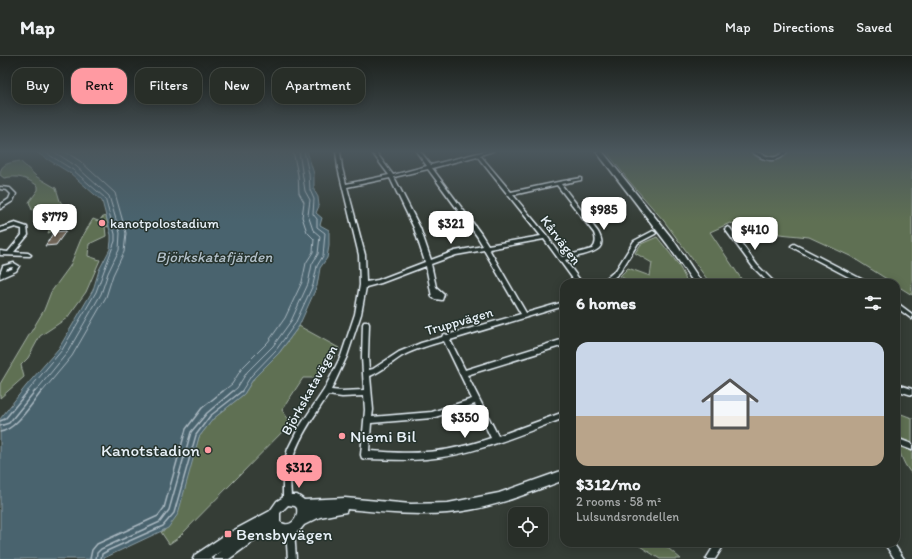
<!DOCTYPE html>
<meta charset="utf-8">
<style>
:root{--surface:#282e28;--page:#343a34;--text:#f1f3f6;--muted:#a5a8a8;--line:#444a45;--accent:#ff9aa2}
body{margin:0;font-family:Itim,sans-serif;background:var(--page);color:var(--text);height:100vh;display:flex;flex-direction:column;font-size:15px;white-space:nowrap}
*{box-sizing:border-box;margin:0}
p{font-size:13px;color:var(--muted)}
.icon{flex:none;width:22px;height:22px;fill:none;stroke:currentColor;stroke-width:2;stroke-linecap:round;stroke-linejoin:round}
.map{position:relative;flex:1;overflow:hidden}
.side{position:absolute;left:560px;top:223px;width:340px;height:268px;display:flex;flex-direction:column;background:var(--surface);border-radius:12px;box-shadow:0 2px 10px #0003,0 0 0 1px var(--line)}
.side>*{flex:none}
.hud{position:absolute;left:12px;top:12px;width:380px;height:36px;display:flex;gap:8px}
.buttons{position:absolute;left:508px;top:451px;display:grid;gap:8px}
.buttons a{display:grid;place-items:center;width:40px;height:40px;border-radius:8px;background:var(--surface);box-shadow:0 2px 10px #0003,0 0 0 1px var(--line);font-size:20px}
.price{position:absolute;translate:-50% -34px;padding:0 9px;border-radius:8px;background:#fff;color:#222;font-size:13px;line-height:26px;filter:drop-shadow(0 1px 2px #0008)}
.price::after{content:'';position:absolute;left:50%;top:24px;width:12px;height:9px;margin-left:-6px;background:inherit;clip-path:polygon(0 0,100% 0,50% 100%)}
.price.on{background:var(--accent);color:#111}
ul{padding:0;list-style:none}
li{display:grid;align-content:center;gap:8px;height:212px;padding:0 16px}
li span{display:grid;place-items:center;height:124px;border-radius:12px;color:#555}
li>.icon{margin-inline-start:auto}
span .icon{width:72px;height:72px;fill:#fffc;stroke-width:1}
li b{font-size:17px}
h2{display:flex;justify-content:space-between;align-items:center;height:48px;padding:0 16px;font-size:17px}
.pill{padding:0 14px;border-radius:12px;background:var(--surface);box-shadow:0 2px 10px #0003,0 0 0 1px var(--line);font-size:14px;line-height:36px}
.pill.on{background:var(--accent);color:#111}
header{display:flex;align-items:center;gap:24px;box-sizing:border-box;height:56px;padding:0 20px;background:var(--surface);border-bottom:1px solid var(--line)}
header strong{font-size:19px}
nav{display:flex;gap:22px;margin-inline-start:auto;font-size:14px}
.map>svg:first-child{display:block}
.green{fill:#5f7052;stroke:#a4b0a5}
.water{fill:#4a636e;stroke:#899ca5}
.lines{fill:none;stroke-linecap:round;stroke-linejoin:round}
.shore-far1{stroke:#a9b8c1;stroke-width:1}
.shore{stroke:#a9b8c1;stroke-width:1.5}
.building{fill:#6f6559;stroke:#e8f1f8}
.minor-casing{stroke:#e8f1f8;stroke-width:3}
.major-casing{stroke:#e8f1f8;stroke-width:3}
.minor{fill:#26332d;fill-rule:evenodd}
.major{fill:#26332d;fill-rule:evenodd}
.poi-dot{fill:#ff9aa2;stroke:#26332d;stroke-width:1.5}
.labels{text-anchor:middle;stroke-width:3;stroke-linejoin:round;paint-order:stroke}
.poi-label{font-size:14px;fill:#e8f1f8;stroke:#26332d;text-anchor:start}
.street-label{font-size:14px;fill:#e8f1f8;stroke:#26332d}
.water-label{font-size:15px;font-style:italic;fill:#b1bfc8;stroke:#26332d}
.near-poi-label{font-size:17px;fill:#e8f1f8;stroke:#26332d;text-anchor:start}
</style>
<header>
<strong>Map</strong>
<nav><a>Map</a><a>Directions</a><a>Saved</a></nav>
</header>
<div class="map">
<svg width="912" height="503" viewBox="0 0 912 503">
<rect width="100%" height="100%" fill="#353d36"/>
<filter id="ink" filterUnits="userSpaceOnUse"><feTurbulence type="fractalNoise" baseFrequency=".025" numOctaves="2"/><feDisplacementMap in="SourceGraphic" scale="8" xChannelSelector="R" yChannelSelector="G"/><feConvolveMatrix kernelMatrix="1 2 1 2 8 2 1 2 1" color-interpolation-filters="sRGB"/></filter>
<g filter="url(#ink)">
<path class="green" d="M606 95H912V239L896 229V227H893L850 200 809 181 760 176 730 167 710 176 744 227H710L664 165 629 125Z
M20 105 37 121 56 132 60 145 74 162 65 170 48 177C55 161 46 159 32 154L29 146 38 134V130C27 122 18 119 4 122L0 119C0 107 10 107 20 105Z
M106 160 109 171 105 170 106 180 89 188 88 200 100 204 86 236 67 262 40 280 28 302 21 309 24 321 0 342V328L44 254 51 236 70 210 81 183 93 163 101 166V162Z
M657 181C668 195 681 209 687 227H631L620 220 628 212 650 220 652 207 635 197 641 188Z
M299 270 339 292 321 322H303L282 354 291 367 178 482 169 488 161 476 165 474 187 421 199 381 213 363 244 338 254 322 279 297Z
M896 356 912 362V418C897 402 896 378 896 356Z
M635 487H662L681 503H660Z"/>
<path class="water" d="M34 95H307L314 118V134L318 141 319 150 316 157 322 162 320 169 329 174V190L327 202 320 212 317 230 299 270 279 297 254 322 244 338 213 363 199 381 178 458 168 472 102 503H0V363L26 330 59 292 93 234 99 214 110 193 111 185V179L102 145 70 117Z"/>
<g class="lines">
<path class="shore-far1" d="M27 336 62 294 96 236 115 185V178L105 142 73 114 43 95
M35 336 67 297 101 238 108 217 119 194 120 177 109 140 76 110 53 95
M42 336 72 300 106 241 113 219 124 196 126 177 115 137 80 105 64 95
M222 336 232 328 242 312 268 286 285 262 302 226 306 207 313 196 314 183 307 176 302 161 304 146 299 137 298 119 293 95
M232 336 237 332 247 316 273 290 291 265 308 228 312 208 318 198 320 180 313 174 308 159 310 144 305 135 299 95
M241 336 251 320 276 294 295 268 313 229 317 210 323 200 325 177 317 171V163L313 158 314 143 310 134 309 118 304 95"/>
<path class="shore" d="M0 365 5 363 28 335
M0 370 9 367 35 335
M0 376C16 374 32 347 42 335
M90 503 92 494 97 488 158 460 164 452 186 373 202 352 223 335
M96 503 97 497 101 493 160 466 169 454 191 376 207 357 233 335
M101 503 102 498 109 494 163 470 174 457 196 379 210 360 242 335"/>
</g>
<path class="building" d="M66 175 56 189 45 190 54 176Z"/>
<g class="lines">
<g class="minor-casing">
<path id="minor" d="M336 95H340L342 112 346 128 389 119 371 95H375L393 119 427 110 416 95H420L431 109 486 95H493L480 99 511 136 558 126 581 122V124L561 128 598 176C607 192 597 195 583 199 577 200 571 202 565 204L582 227H576L544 183 489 193 526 257 564 246V250L450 284 465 314 564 283V289L467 319 498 380 564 356V362C519 379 474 399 426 403 406 405 385 403 365 403L362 402 361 399 365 354 364 340 342 341 328 339C314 361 296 384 291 410 289 421 291 433 291 444L290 447 287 448 284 447 283 444V411L288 393 298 373 324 334 341 300 355 258 360 229 359 199 338 112ZM477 100 541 180 488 189 481 178 432 112ZM428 113 477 180 483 190 455 195 431 204 420 172 394 121ZM390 122 414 172 425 206 378 224 366 226 365 199 347 131ZM557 129 594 177C596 183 597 188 592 193L562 201 547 180 513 139ZM484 194 521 258 447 279 445 278 443 279 442 281 421 287 399 296 373 313 369 314 368 301 369 268 368 266H364L363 268 362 301 364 334 342 335 331 334 347 300 361 258 366 231 381 227 426 210 432 241 435 243 442 244 444 238 436 231 431 208 456 199ZM444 285 472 343 432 356 372 361 373 354 370 320C382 315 391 307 402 300 415 293 430 289 444 285ZM475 348 491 382C470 389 447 395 425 396 406 398 388 396 369 395L371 367 432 362Z
M751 95C763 95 772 109 784 95H788C778 109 763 105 751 95Z
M0 131 10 132 16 138 13 145 0 153V149L9 143 11 138 7 134 0 133Z
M15 167 27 171 28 179 14 196 28 197 31 199 30 200 0 199V195L8 196 22 179V173L15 171 0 176V172Z
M728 171 730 172 757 209 775 227H769L753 211 725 173Z
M653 175 656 177 655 178 638 187 620 216 608 227H601L616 214 634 185Z
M794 188 867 226 868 227H860L792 191 791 190 792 189Z
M14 207 19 210 16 215 0 222V218L3 210ZM13 211 12 213 6 215 7 212Z
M896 246 912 258V263L896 251Z
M896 328 912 333V339L896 334Z
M896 382 912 388V394L896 388Z
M290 470 293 471 294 474 296 503H288L286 474 287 471Z
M716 487H725L715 503H706Z
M884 487H893L904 503H895Z"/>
</g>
<g class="major-casing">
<path id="major" d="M596 95H602L674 185 702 227H694L668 189Z
M564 414V424C526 438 488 454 447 457 414 460 380 456 347 453L346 456 320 461 304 469 300 474 290 480H283L278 478 262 480 251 487 229 503H214L216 499 221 495 209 503H193L195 499 225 479 270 455 277 445 287 439H297L304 444 345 442 411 448 448 447 499 437ZM288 449 295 450 297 452C299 463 290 473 280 466V457Z"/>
</g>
<use href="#minor" class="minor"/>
<use href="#major" class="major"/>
</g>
</g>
<linearGradient id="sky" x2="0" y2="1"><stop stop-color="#1d221e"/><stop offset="0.58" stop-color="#4b575d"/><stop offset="1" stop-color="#4b575d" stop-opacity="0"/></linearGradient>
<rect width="912" height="165" fill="url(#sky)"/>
<g class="poi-dot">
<circle cx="102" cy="167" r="4"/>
<circle cx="342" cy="380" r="4"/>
<circle cx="208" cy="394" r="4"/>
<rect x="224" y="474" width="8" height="8" rx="2"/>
</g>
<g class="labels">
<g class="poi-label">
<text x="110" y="172">kanotpolostadium</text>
</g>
<g class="street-label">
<text transform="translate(561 184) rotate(53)" y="5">Kårvägen</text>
<text transform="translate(459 265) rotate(-16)" y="5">Truppvägen</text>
<text transform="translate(309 334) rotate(-61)" y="5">Björkskatavägen</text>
</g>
<g class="water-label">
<text x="214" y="206">Björkskatafjärden</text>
</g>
<g class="near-poi-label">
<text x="350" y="386">Niemi Bil</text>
<text x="200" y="400" text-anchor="end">Kanotstadion</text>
<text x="236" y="484">Bensbyvägen</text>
</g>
</g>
</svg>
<div class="buttons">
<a><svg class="icon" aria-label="locate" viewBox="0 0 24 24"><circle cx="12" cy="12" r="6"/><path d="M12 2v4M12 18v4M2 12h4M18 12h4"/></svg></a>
</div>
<b class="price" style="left:604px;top:175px">$985</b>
<b class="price" style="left:55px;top:182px">$779</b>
<b class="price" style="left:451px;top:189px">$321</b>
<b class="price" style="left:755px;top:195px">$410</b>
<b class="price" style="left:465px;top:383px">$350</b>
<b class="price on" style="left:299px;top:433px">$312</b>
<div class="hud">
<a class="pill">Buy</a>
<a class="pill on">Rent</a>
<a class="pill">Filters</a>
<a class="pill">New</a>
<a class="pill">Apartment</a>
</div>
<section class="side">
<h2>6 homes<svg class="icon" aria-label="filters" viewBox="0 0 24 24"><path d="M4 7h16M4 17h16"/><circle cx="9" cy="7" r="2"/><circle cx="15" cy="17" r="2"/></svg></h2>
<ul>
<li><span style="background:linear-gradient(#c9d6e8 60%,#b9a48a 0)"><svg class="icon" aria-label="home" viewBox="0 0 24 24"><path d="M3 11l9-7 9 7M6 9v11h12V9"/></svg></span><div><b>$312/mo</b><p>2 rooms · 58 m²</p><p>Lulsundsrondellen</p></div></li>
</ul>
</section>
</div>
